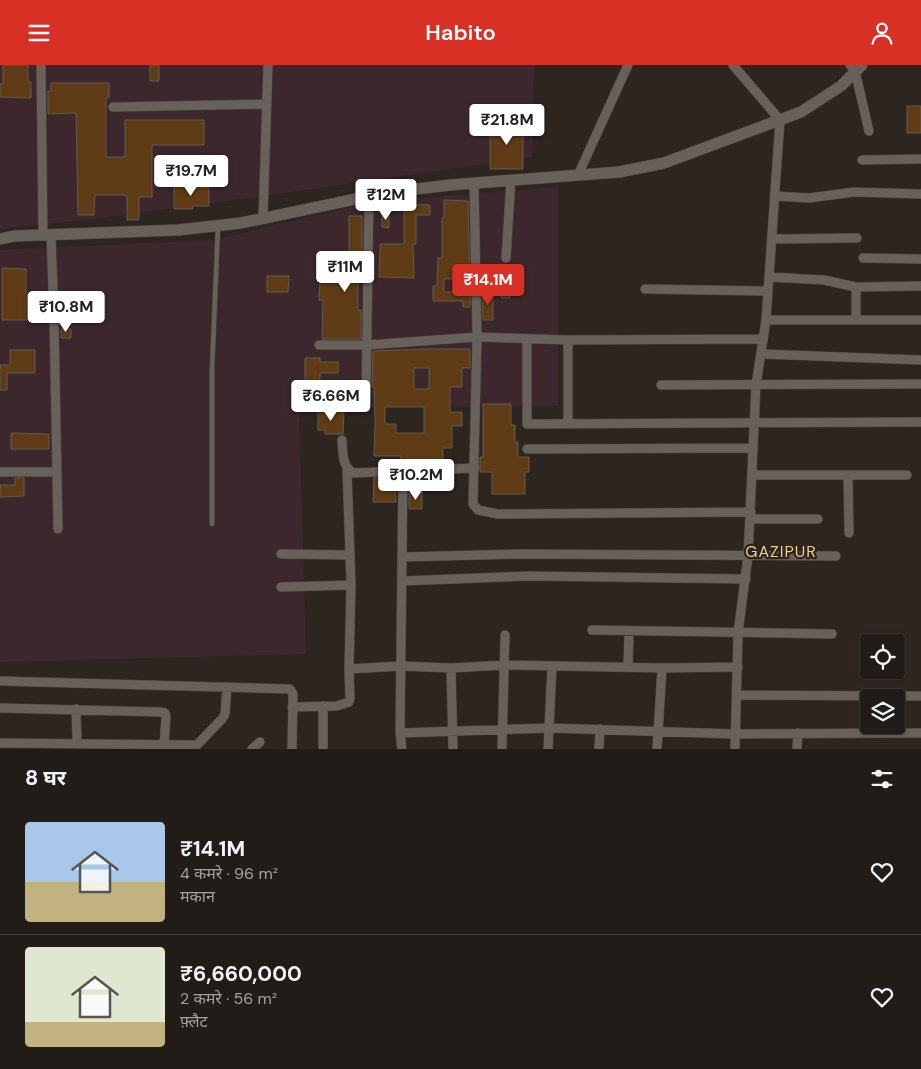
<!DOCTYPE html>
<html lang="hi">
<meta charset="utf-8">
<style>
:root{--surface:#211c18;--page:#292521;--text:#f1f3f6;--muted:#a2a1a2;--line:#3e3a37;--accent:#d93025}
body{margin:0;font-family:"DM Sans","Noto Sans Devanagari",sans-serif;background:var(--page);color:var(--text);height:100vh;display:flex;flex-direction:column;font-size:19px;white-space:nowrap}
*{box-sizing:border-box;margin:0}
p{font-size:16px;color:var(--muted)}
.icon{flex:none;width:28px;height:28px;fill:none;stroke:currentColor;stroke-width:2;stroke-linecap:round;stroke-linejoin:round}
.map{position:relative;height:684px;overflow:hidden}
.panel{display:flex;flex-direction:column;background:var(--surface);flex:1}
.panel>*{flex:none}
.buttons{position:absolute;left:860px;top:569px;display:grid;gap:10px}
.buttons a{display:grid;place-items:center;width:45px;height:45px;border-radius:5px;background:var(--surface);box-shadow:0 1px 4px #0004,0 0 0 1px var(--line);font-size:25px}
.price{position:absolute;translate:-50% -42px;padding:0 11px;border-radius:5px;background:#fff;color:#222;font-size:16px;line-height:32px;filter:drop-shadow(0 1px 2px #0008)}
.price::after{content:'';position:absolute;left:50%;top:30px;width:15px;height:11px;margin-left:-8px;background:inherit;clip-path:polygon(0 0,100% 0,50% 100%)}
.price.selected{background:var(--accent);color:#fff}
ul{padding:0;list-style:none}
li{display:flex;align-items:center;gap:15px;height:125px;padding:0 25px}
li+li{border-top:1px solid var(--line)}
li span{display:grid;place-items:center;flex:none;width:140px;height:100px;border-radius:5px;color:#555}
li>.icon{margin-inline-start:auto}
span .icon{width:60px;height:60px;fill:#fffc;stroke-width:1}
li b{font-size:21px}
h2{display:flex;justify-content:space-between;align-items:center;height:60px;padding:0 25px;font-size:21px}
header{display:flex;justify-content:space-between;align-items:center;height:65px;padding:0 25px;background:var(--accent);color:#fff;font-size:22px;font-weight:600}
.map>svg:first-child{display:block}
.industrial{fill:#3c282c}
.building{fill:#603c16;stroke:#615a53;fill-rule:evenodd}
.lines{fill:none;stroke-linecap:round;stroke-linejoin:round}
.service-casing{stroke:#47423d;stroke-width:5.5}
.minor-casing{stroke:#47423d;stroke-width:10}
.tertiary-casing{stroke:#47423d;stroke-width:12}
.service{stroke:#68605a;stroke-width:4.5}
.minor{stroke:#68605a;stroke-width:9}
.tertiary{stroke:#68605a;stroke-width:11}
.labels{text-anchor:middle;stroke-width:4.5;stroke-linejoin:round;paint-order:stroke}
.neighbourhood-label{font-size:16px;letter-spacing:1px;fill:#f3ce86;stroke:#2c2520}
</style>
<header><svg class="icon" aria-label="menu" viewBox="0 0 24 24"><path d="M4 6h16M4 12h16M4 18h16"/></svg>Habito<svg class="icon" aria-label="person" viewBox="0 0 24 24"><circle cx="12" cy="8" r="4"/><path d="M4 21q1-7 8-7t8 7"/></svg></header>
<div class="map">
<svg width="921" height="684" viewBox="0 0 921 684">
<rect width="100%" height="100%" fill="#2c2520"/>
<path class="industrial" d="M0 0H534L532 92 292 127 102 153 0 164Z
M558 122V341L299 343 306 589 0 597V185L214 175 371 137Z"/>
<path class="building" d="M3 0H28V17H31V33L0 32V19H3Z
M150 0H159V16H150Z
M51 18H109V33H106V92H125V55H204V80H152V132H139V155H127V132L125 130H95L94 150H78L76 48 48 49V26H51Z
M907 41H921V68H907Z
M490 58H523V104H490Z
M174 122H209V141H193V144H174Z
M444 135 468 136 470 214H444V227H470V242H463V236H433V221H437L438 193H442V153H444Z
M404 139 430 140V150H416V179H413L414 213 379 212 380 179H404Z
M382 149H389V163L382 162Z
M349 151H362V215H358V245H361V274H322L323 235H319L320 215H349Z
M482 202 510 203V233H501V214H482Z
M2 203 26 204V229H47L48 255H2Z
M267 211H289L288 227H267Z
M482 227H493V255H483Z
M61 264H71V273H61Z
M424 284H470V303H462V322H450V347H462V361H452V383H443V398L401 400V391H374L375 356 374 322H372L373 286ZM414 303H429V324H414ZM385 342H424V368H396V359H385Z
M10 285H35V308H7V325H0V300H10Z
M305 293H320V297H338V308H320V335H305Z
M483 339H511V360H515V377H518V392H529V407H525V429H492V407H480V392H483Z
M318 346H344L343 369H325V365H318Z
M11 368 49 369V384H11Z
M15 413H24V431L0 432V420H15Z
M374 413H395L396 437H373Z
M409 427H422V444H409Z"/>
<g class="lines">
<g class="service-casing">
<path id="service" d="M212 459V304L218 162"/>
</g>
<g class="minor-casing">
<path id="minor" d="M41 0 43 171
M733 0 780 55 766 255 756 320 748 491 738 568 735 684
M850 0 855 6 869 66
M113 42 267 39
M862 95 921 94
M578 110 628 0
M474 118 477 272 473 439 478 445 498 449 751 447
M775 131 809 133 854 127 921 129
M263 153 268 0
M51 170 54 254 58 464
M772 174 857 173
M506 193 511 115
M863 193 921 194
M769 212 824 215 856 222 921 221
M645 224 767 226
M766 255H921
M856 255V222
M527 274V359L921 357
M568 275V359
M319 280H367L477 272 568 275 763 274
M761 289 921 295
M661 320 921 319
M366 335 369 131
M342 375C343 388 342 401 353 408L475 403
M527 384 753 383
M0 407H57
M752 410H907
M848 410 849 468
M750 454H818
M281 489 350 490
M402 492 521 489 836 491
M402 516 529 511 746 514
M281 522 351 520
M592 565 832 569
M628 602 629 566
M451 603 453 684
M349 604 401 601 451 603 505 600 662 603 738 602
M0 616 290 624 293 629 292 684
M737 630 921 631
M292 642 337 641 349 637 350 633 349 604 351 520 347 404
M0 643 161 647 165 648 166 653 164 679
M76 644 77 679
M400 668 549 663 736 669 921 668
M0 678 197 680
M193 684 222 654 225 649 227 622
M252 684 260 677
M323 684V641
M402 684 400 668 403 406
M502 684 505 570
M548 684 552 601
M599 684 600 664
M657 684 662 603
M797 684 798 668"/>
</g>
<g class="tertiary-casing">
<path id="tertiary" d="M0 174 14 171 178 165 241 158 384 128 450 120 619 107 664 98 801 47 841 21 862 0"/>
</g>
<use href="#service" class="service"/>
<use href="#minor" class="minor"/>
<use href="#tertiary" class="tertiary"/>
</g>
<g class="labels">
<g class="neighbourhood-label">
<text x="781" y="492">GAZIPUR</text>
</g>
</g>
</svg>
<div class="buttons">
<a><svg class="icon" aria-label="locate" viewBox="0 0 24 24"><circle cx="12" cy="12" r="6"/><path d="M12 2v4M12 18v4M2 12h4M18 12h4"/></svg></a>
<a><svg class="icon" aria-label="layers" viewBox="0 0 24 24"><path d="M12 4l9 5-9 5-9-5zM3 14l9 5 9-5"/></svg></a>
</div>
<b class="price" style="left:507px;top:81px">₹21.8M</b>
<b class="price" style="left:191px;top:132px">₹19.7M</b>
<b class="price" style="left:386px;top:156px">₹12M</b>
<b class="price" style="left:345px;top:228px">₹11M</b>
<b class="price selected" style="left:488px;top:241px">₹14.1M</b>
<b class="price" style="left:66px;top:268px">₹10.8M</b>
<b class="price" style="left:331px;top:357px">₹6.66M</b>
<b class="price" style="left:416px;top:436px">₹10.2M</b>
</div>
<section class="panel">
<h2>8 घर<svg class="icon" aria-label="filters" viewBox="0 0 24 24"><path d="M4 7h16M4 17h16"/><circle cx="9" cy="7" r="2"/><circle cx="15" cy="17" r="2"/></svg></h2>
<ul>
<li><span style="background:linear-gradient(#a9c7e8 60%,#c2b280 0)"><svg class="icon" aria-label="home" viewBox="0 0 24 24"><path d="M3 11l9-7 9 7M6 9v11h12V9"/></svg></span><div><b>₹14.1M</b><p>4 कमरे · 96 m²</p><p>मकान</p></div><svg class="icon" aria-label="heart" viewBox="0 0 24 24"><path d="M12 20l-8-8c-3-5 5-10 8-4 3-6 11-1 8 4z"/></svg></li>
<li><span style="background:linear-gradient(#dfe7d0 75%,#c2b280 0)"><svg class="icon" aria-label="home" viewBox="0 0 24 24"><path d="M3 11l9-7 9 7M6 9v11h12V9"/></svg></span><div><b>₹6,660,000</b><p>2 कमरे · 56 m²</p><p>फ़्लैट</p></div><svg class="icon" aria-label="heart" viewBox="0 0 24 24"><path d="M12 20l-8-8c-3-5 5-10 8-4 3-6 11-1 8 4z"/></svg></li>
</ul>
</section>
